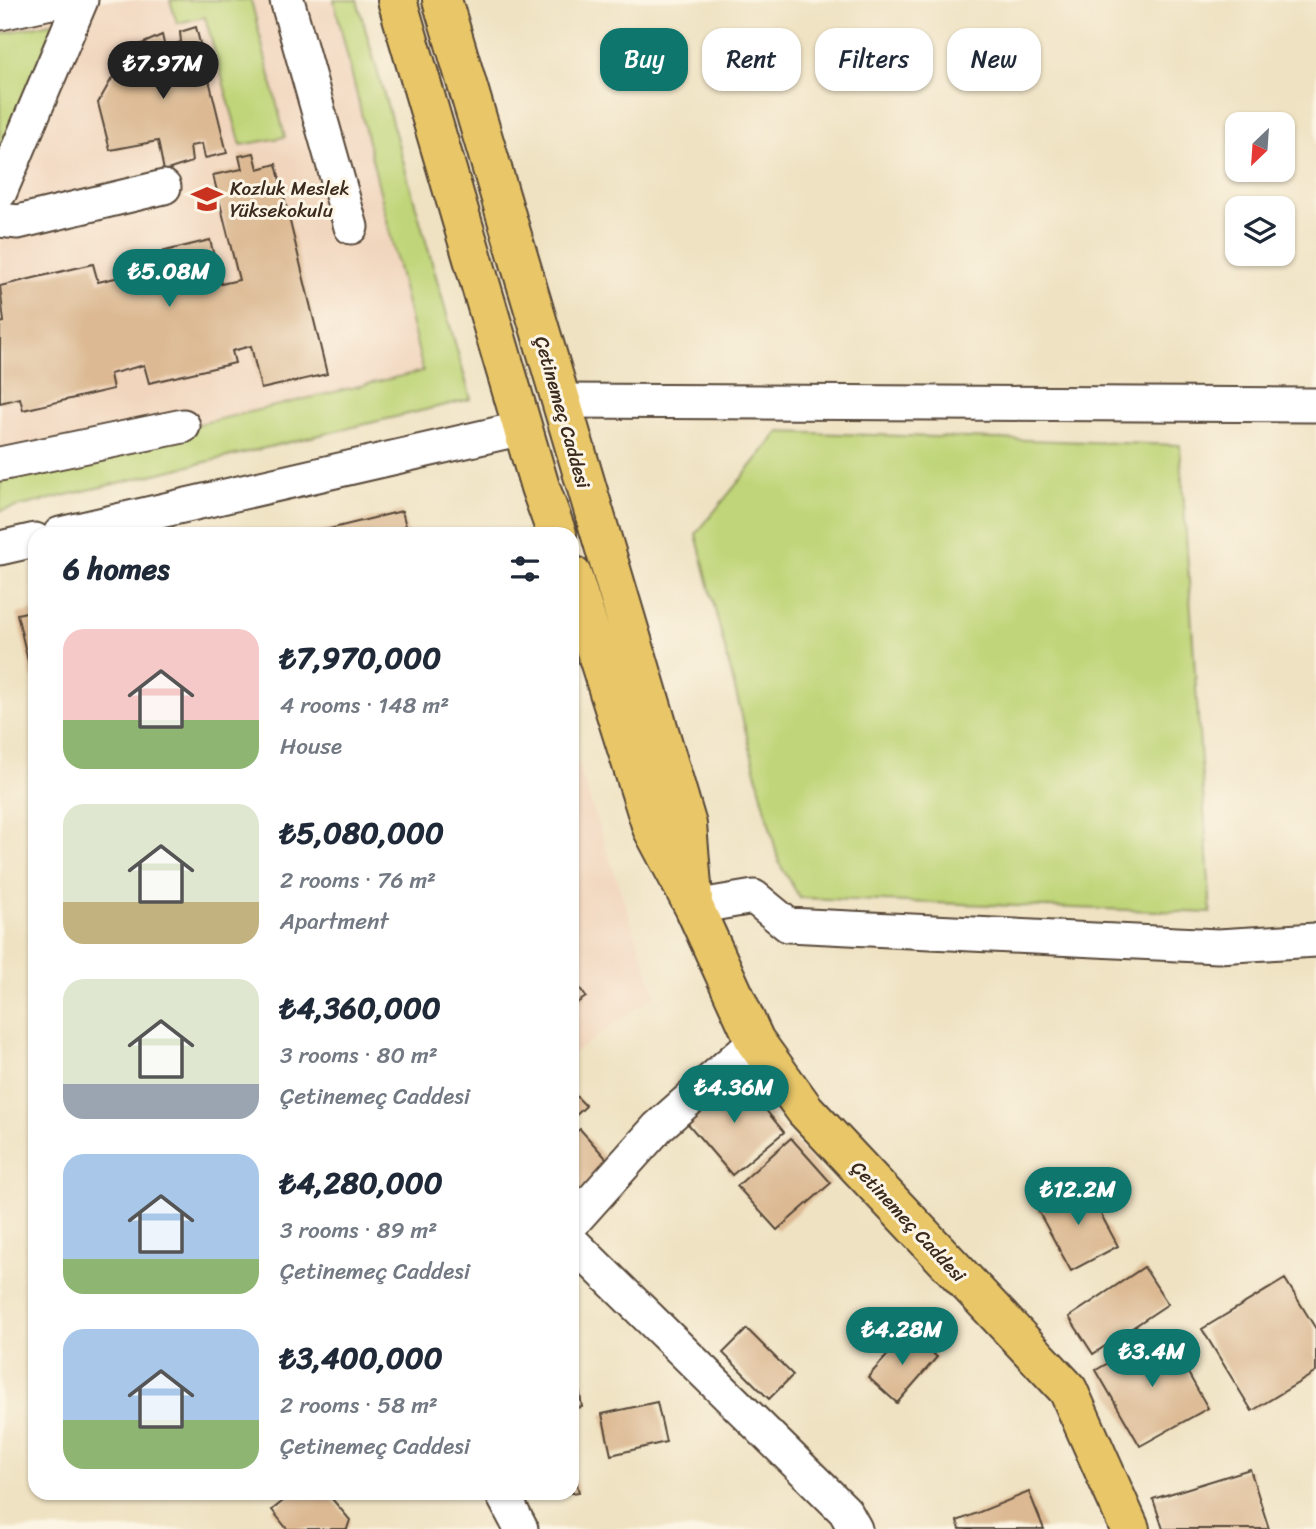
<!DOCTYPE html>
<meta charset="utf-8">
<style>
:root{--surface:#fff;--page:#f6f6f7;--text:#1f2937;--muted:#747a83;--accent:#0f766e}
body{margin:0;font-family:Sriracha,sans-serif;background:var(--page);color:var(--text);height:100vh;display:flex;flex-direction:column;font-size:26px;white-space:nowrap}
*{box-sizing:border-box;margin:0}
p{font-size:23px;color:var(--muted)}
.icon{flex:none;width:38px;height:38px;fill:none;stroke:currentColor;stroke-width:2;stroke-linecap:round;stroke-linejoin:round}
.map{position:relative;flex:1;overflow:hidden}
.drawer{position:absolute;left:28px;top:527px;width:551px;height:973px;display:flex;flex-direction:column;background:var(--surface);border-radius:21px;box-shadow:0 2px 5px #0004}
.drawer>*{flex:none}
.top-card{position:absolute;left:600px;top:28px;width:611px;height:63px;display:flex;gap:14px}
.needle{width:46px;rotate:205deg}
.tools{position:absolute;left:1225px;top:112px;display:grid;gap:14px}
.tools a{display:grid;place-items:center;width:70px;height:70px;border-radius:14px;background:var(--surface);box-shadow:0 2px 5px #0004;font-size:35px}
.price{position:absolute;translate:-50% -60px;padding:0 16px;border-radius:24px;background:var(--accent);color:#fff;font-size:23px;line-height:46px;filter:drop-shadow(0 2px 4px #0008)}
.price::after{content:'';position:absolute;left:50%;top:42px;width:21px;height:16px;margin-left:-10px;background:inherit;clip-path:polygon(0 0,100% 0,50% 100%)}
.price.active{background:#222;color:#fff}
ul{padding:0;list-style:none}
li{display:flex;align-items:center;gap:21px;height:175px;padding:0 35px}
li span{display:grid;place-items:center;flex:none;width:196px;height:140px;border-radius:21px;color:#555}
li>.icon{margin-inline-start:auto}
span .icon{width:84px;height:84px;fill:#fffc;stroke-width:1}
li b{font-size:30px}
h2{display:flex;justify-content:space-between;align-items:center;height:84px;padding:0 35px;font-size:30px}
.pill{padding:0 24px;border-radius:21px;background:var(--surface);box-shadow:0 2px 5px #0004;font-size:24px;line-height:63px}
.pill.active{background:var(--accent);color:#fff}
.map>svg:first-child{display:block}
.built{fill:#f1d5bd}
.green{fill:#c0d579;stroke:#7e804c;stroke-width:2}
.building{fill:#dcb993}
.lines{fill:none;stroke-linecap:round;stroke-linejoin:round}
.minor-casing{stroke:#564637;stroke-width:37}
.major-casing{stroke:#564637;stroke-width:42}
.minor{stroke:#fff;stroke-width:33}
.major{stroke:#e9c769;stroke-width:38}
.labels{text-anchor:middle;stroke-width:6;stroke-linejoin:round;paint-order:stroke}
.poi-label{font-size:19px;fill:#3b2a1e;stroke:#fcf5e5;text-anchor:start}
.street-label{font-size:19px;fill:#3b2a1e;stroke:#fcf5e5}
</style>
<div class="map">
<svg width="1316" height="1529" viewBox="0 0 1316 1529">
<rect width="100%" height="100%" fill="#fcf5e5"/>
<filter id="ink" filterUnits="userSpaceOnUse"><feTurbulence type="fractalNoise" baseFrequency=".0143" numOctaves="2"/><feDisplacementMap in="SourceGraphic" scale="14" xChannelSelector="R" yChannelSelector="G"/><feConvolveMatrix kernelMatrix="1 2 1 2 8 2 1 2 1" color-interpolation-filters="sRGB"/></filter>
<filter id="wash" filterUnits="userSpaceOnUse"><feTurbulence type="fractalNoise" baseFrequency=".00686" numOctaves="4" result="noise"/><feDisplacementMap in="SourceGraphic" scale="28" xChannelSelector="R" yChannelSelector="G"/><feGaussianBlur stdDeviation="1.57" result="paint"/><feColorMatrix in="noise" values="0 0 0 0 0 0 0 0 0 0 0 0 0 0 0 0 0 1.4 0 .05"/><feComposite in="paint" operator="in"/></filter>
<g filter="url(#wash)">
<rect width="100%" height="100%" fill="#efe2c2"/>
<path class="built" d="M0 0H357L471 399 0 511Z
M572 747 656 995 572 1054Z"/>
<path class="green" d="M170 0H251L285 137 241 145 205 17 177 23Z
M334 0H357L471 399 0 511V471L423 371Z
M56 22 0 158V34Z
M779 432 1180 445 1211 913 800 898 779 863 696 534Z"/>
<g id="blocks">
<path class="building" d="M196 27 227 153 205 158 202 144 190 146 192 162 164 171 158 141 110 150 98 103 128 50 162 35 165 48 181 42 180 32Z
M254 153 258 169 276 164 327 374 261 389 251 346 232 351 235 363 149 383 144 365 110 374 113 389 23 410 20 398 0 403V323L4 322 0 286 93 264 98 282 124 276 120 262 210 240 221 284 239 280 213 175 242 169 239 156Z
M402 511 408 534H313V533Z
M35 610V677L32 678 17 614Z
M572 977 586 997 572 1006Z
M736 1074 784 1132 732 1175 683 1118Z
M572 1092 586 1106 572 1119Z
M580 1129 612 1165 577 1196 572 1191V1135Z
M791 1138 831 1183 777 1230 737 1186Z
M1084 1183 1118 1246 1071 1271 1037 1209Z
M1144 1267 1168 1304 1093 1354 1069 1317Z
M1285 1279 1316 1329V1372L1252 1411 1202 1329Z
M747 1329 793 1375 769 1399 723 1353Z
M1164 1331 1208 1408 1140 1446 1096 1370Z
M908 1332 937 1357 897 1403 868 1377Z
M572 1368H576L582 1407 572 1409Z
M657 1402 666 1442 611 1455 602 1414Z
M572 1465 579 1492 572 1493Z
M1250 1469 1269 1529H1163L1153 1499Z
M1029 1492 1044 1529H960L957 1521Z
M293 1493H327L350 1520 347 1529H287L272 1510Z
M519 1493H567V1494L521 1503Z"/>
</g>
</g>
<g filter="url(#ink)">
<use href="#blocks" fill-opacity="0" stroke="#564637" stroke-width="2"/>
<g class="lines">
<g class="minor-casing">
<path id="minor" d="M287 0 351 227
M0 13 60 0
M0 192 81 0
M0 220 18 222 164 187
M560 401 1316 405
M0 464 183 426
M60 534 523 428
M0 548 35 540
M694 907 754 897 788 925 1218 946 1316 940
M572 1223 658 1127 755 1041
M572 1242 845 1511 855 1529
M502 1493 521 1529"/>
</g>
<g class="major-casing">
<path id="major" d="M397 0 540 487 557 534
M442 0 687 825 693 898
M572 575 652 828 694 907 755 1041 805 1110 1068 1390 1130 1529"/>
</g>
<use href="#minor" class="minor"/>
<use href="#major" class="major"/>
</g>
</g>
<defs>
<g id="university-bare" transform="scale(2.415)"><path d="M0-5L7-2L0 1L-7-2ZM-4 1L0 2.5L4 1V4Q0 6-4 4Z" fill="#c8321e" stroke="#fcf5e5" stroke-width="2.5" paint-order="stroke"/></g>
</defs>
<g fill-rule="evenodd">
<use href="#university-bare" x="207" y="199"/>
</g>
<g class="labels">
<g class="poi-label">
<text x="230" y="195">Kozluk Meslek<tspan x="230" dy="22">Yüksekokulu</tspan></text>
</g>
<g class="street-label">
<text transform="translate(563 412) rotate(74)" y="7">Çetinemeç Caddesi</text>
<text transform="translate(909 1221) rotate(47)" y="7">Çetinemeç Caddesi</text>
</g>
</g>
</svg>
<div class="tools">
<a><svg class="needle" viewBox="-14 -14 28 28"><path d="M0-13l5 13h-10z" fill="#e53935"/><path d="M0 13l5-13h-10z" fill="#747a83"/></svg></a>
<a><svg class="icon" aria-label="layers" viewBox="0 0 24 24"><path d="M12 4l9 5-9 5-9-5zM3 14l9 5 9-5"/></svg></a>
</div>
<b class="price active" style="left:163px;top:101px">₺7.97M</b>
<b class="price" style="left:169px;top:309px">₺5.08M</b>
<b class="price" style="left:734px;top:1125px">₺4.36M</b>
<b class="price" style="left:1078px;top:1227px">₺12.2M</b>
<b class="price" style="left:902px;top:1367px">₺4.28M</b>
<b class="price" style="left:1152px;top:1389px">₺3.4M</b>
<div class="top-card">
<a class="pill active">Buy</a>
<a class="pill">Rent</a>
<a class="pill">Filters</a>
<a class="pill">New</a>
</div>
<section class="drawer">
<h2>6 homes<svg class="icon" aria-label="filters" viewBox="0 0 24 24"><path d="M4 7h16M4 17h16"/><circle cx="9" cy="7" r="2"/><circle cx="15" cy="17" r="2"/></svg></h2>
<ul>
<li><span style="background:linear-gradient(#f6c9c9 65%,#8fb573 0)"><svg class="icon" aria-label="home" viewBox="0 0 24 24"><path d="M3 11l9-7 9 7M6 9v11h12V9"/></svg></span><div><b>₺7,970,000</b><p>4 rooms · 148 m²</p><p>House</p></div></li>
<li><span style="background:linear-gradient(#dfe7d0 70%,#c2b280 0)"><svg class="icon" aria-label="home" viewBox="0 0 24 24"><path d="M3 11l9-7 9 7M6 9v11h12V9"/></svg></span><div><b>₺5,080,000</b><p>2 rooms · 76 m²</p><p>Apartment</p></div></li>
<li><span style="background:linear-gradient(#dfe7d0 75%,#9aa5b1 0)"><svg class="icon" aria-label="home" viewBox="0 0 24 24"><path d="M3 11l9-7 9 7M6 9v11h12V9"/></svg></span><div><b>₺4,360,000</b><p>3 rooms · 80 m²</p><p>Çetinemeç Caddesi</p></div></li>
<li><span style="background:linear-gradient(#a9c7e8 75%,#8fb573 0)"><svg class="icon" aria-label="home" viewBox="0 0 24 24"><path d="M3 11l9-7 9 7M6 9v11h12V9"/></svg></span><div><b>₺4,280,000</b><p>3 rooms · 89 m²</p><p>Çetinemeç Caddesi</p></div></li>
<li><span style="background:linear-gradient(#a9c7e8 65%,#8fb573 0)"><svg class="icon" aria-label="home" viewBox="0 0 24 24"><path d="M3 11l9-7 9 7M6 9v11h12V9"/></svg></span><div><b>₺3,400,000</b><p>2 rooms · 58 m²</p><p>Çetinemeç Caddesi</p></div></li>
</ul>
</section>
</div>
